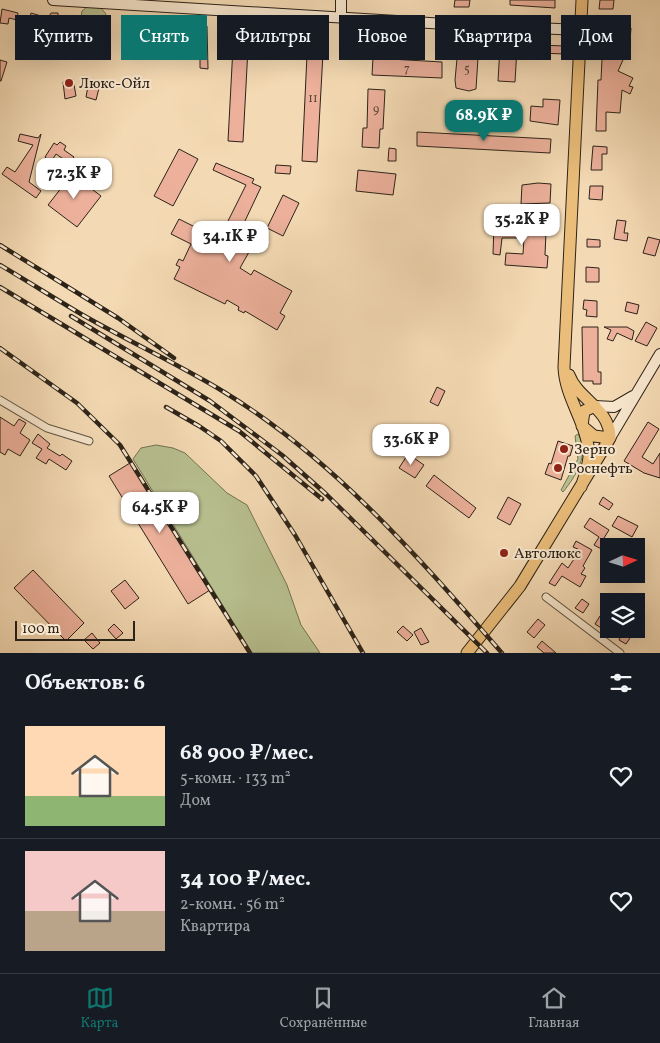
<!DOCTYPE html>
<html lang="ru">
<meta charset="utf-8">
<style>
:root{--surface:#171b24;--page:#242831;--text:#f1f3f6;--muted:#9ea1a6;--line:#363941;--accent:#0f766e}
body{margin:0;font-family:Vollkorn,serif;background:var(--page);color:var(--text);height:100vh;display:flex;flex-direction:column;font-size:19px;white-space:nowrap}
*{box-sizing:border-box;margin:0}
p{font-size:16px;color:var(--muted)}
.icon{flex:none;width:28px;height:28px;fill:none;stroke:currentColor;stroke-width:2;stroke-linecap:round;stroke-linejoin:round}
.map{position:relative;height:653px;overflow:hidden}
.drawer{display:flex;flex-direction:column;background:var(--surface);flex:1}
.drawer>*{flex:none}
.banner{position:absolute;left:15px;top:15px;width:630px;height:45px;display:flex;gap:10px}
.needle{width:32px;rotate:86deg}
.tools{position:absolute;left:600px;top:538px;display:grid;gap:10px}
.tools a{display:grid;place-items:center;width:45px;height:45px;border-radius:0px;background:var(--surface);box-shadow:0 5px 20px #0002;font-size:25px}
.scale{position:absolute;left:15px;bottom:12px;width:120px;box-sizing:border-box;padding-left:5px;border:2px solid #2c2318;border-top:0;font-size:14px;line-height:18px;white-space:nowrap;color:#2c2318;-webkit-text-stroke:4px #f8e7ce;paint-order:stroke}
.price{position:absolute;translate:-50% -42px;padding:0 11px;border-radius:10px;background:#fff;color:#222;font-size:16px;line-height:32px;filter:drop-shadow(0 1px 2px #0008)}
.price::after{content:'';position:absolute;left:50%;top:30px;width:15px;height:11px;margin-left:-8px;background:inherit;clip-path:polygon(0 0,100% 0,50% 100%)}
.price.active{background:var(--accent);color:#fff}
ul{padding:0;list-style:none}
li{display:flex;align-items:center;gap:15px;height:125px;padding:0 25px}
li+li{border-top:1px solid var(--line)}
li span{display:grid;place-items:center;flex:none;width:140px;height:100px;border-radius:0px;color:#555}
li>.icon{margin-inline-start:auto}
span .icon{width:60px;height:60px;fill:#fffc;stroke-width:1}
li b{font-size:21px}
h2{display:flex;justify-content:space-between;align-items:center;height:60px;padding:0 25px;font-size:21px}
.pill{padding:0 18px;border-radius:0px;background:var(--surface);box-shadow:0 5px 20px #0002;font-size:18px;line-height:45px}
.pill.active{background:var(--accent);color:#fff}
.tab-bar{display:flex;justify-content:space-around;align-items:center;height:70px;border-top:1px solid var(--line);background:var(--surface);font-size:14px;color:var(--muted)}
.tab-bar a{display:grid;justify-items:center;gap:2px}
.tab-bar .active{color:var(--accent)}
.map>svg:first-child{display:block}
.green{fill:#b8c090;stroke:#727254}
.building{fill:#ecb09b;stroke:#2c2318}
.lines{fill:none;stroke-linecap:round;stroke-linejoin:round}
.street-casing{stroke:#5e513f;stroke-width:9}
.secondary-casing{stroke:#2c2318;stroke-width:12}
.primary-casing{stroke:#2c2318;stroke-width:13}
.street{stroke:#f8e7ce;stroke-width:7}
.secondary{stroke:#f8e7ce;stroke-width:10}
.primary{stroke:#eabd7a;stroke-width:11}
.rail-casing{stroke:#2c2318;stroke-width:4.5}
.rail{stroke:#f8e7ce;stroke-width:2.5;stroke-dasharray:8;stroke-linecap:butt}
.poi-dot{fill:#8f2418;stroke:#f8e7ce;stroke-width:2}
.labels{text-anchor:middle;stroke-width:4;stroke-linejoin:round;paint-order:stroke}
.number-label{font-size:12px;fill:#5c4639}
.poi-label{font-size:15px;fill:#2c2318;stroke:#f8e7ce;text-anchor:start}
</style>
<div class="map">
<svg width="660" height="653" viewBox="0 0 660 653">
<rect width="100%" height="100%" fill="#f4dab4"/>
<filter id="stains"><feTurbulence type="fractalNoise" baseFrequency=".004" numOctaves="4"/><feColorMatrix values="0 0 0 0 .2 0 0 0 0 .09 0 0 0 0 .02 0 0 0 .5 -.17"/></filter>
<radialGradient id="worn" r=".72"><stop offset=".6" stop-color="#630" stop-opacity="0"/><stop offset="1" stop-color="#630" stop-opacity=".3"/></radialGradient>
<path class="green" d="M87 7H100L106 14 96 43 92 46 77 41 82 11Z
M578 434C590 454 576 476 563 492L561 490 578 459 575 436Z
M156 445 173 448 185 453 227 493 247 505 287 585 301 625 320 653H252L133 459 141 448Z"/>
<path class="building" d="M455 0H470L469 7H454Z
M510 0H555V8L510 5Z
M600 0H614L613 9H599Z
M2 9 18 13 17 20 9 18 8 24 0 23Z
M31 13 48 18 51 13H58V20L66 23 65 26 45 24 44 26 29 22Z
M182 23 207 26 208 69 200 68V58L182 57Z
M603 25 631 28 630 41 605 39 627 51 618 71 633 78 629 86 633 87 630 94 622 90 620 113 606 112V131H596L598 80H601L602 59H596V50L598 36 602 38Z
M234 28 249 29 243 142 228 141Z
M308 34 324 35 317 162 302 161Z
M539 45 565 46V54L539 53Z
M464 46 477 48 478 58 476 89 469 91 456 88 455 80 458 48Z
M500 47 517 48 515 82 498 81Z
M373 58 442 62V78L372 75Z
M0 60 7 62 1 81H0Z
M73 79 76 96 65 99 63 82Z
M88 86 99 88 96 100 86 97Z
M368 89 385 90 383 129H380L379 148 362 147 363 128H367Z
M543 99 560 100 558 125 530 121 531 106 543 107Z
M417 132 551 139 550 153 417 146Z
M20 134 38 138 41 134 29 182 41 191 36 198 2 174 7 167 15 172 33 145 18 141Z
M60 142 66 146 64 150 74 157 69 163 56 154 51 162 45 157 54 143 57 145Z
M593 146 607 147V154H602V170H591Z
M389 148 396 149V161H388Z
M179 149 198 159 173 206 154 196Z
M216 163 254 179 252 183 261 187 236 240 240 241 237 246 249 252 240 268 251 275 254 270 292 291 280 313 285 316 277 330 245 311 244 313 238 310 239 307 227 300 225 304 174 279 180 267 176 265 179 259 183 261 191 244 171 234 179 219 219 239 246 185 213 170Z
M276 165 291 166 290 174 275 173Z
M358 170 396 174 393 195 356 191Z
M72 174 101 196 77 227 48 205Z
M538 183 551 184 550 203 521 204 522 185Z
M590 186H603L602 200 589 199Z
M283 195 299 203 283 236 267 228Z
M617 220 626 221 624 233H628L627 241 614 239Z
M494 224H520V230L546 232 545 255 548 256 547 268 505 265 506 253 523 254 524 238H502L500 255 493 254Z
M648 237 660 240 655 256 643 253Z
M587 239 600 240V247H587Z
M586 267 599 268V282H586Z
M584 300 597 301V317L586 316 587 310 583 309Z
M627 302 639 305 637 314 625 311Z
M646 322 657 328 647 346 635 341Z
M582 327H598V372H601V384H593V381H583Z
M604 327H627L634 331 632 340 617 333 613 341 607 339 611 330Z
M437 387 445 391 438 406 430 402Z
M0 417 14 426 19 419 26 423 20 433 30 440 20 456 8 449 5 455 0 452Z
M648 422 659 429 642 457 653 464 660 453V478L644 473 624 461Z
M38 434 50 444 47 448 60 456 62 454 72 461 66 470 49 459 46 464 36 458 42 449 32 443Z
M558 441 573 446 570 456H568L561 480 545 474 549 463 551 464Z
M408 454 424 465 415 478 399 468Z
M130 463 210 590 188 604 109 476Z
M434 475 476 508 469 518 426 486Z
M508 497 521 504 510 525 497 518Z
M603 497 613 504 609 510 599 504Z
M618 516 638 526 632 537 612 526Z
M590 518 609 530 604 538 617 546H609V553L594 545 599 537 584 527Z
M576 541 592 550 583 566 585 568 581 574 586 576 580 587 562 576 555 586 549 583 562 563 568 568 580 550 573 547Z
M33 570 84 623 66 641 14 588Z
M125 580 139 598 125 609 111 591Z
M582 599 589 604 583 613 575 608Z
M600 616 609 621V633L595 624Z
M538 619 545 625 534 638 527 632Z
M114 624 123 633 116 639 108 630Z
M403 626 413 635 407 641 397 632Z
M421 628 429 642 421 645 414 632Z
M610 629H623L632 635 626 644 619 640 621 636Z
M92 633 100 643 93 649 84 640Z
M542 641 556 653H544L537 647Z"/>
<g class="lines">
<g class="street-casing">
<path id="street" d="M0 400 47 428 89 441
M546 597 620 653"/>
</g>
<g class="secondary-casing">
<path id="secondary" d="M53 0 446 24 580 30
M341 17V0
M595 406 614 407 633 396
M610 438 660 354"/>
</g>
<g class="primary-casing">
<path id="primary" d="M569 375C578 400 610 408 610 438
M595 406 584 411 582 426 594 436 610 438
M581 487C584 478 588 468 589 457 589 425 565 399 564 367L582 0
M467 653 520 586 610 438"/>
</g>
<use href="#street" class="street"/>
<use href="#secondary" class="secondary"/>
<use href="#primary" class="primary"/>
<g class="rail-casing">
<path id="rail" d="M0 245 118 318 174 358
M0 265C27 281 54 298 81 314 128 341 178 364 224 392 334 459 419 558 502 653
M0 287 239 431 322 499
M71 316 210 401 282 455 326 494 487 653
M0 348 77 403 120 445 250 653
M166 407 199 426 221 441 256 476 295 535 363 653"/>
</g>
<use href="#rail" class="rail"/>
</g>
<g class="poi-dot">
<circle cx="69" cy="83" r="5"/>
<circle cx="564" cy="449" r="5"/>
<circle cx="558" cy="468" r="5"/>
<circle cx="504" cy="553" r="5"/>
</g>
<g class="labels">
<g class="number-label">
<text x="407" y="72">7</text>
<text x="467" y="73">5</text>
<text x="313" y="102">11</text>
<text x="376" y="113">9</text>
</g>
<g class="poi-label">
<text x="79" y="88">Люкс-Ойл</text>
<text x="574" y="454">Зерно</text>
<text x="568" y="473">Роснефть</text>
<text x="514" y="558">Автолюкс</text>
</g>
</g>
<rect width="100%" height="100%" filter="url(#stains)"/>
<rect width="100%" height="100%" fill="url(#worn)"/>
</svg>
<div class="tools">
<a><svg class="needle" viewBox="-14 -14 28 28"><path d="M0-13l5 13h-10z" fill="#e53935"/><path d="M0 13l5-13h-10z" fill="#9ea1a6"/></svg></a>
<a><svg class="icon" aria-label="layers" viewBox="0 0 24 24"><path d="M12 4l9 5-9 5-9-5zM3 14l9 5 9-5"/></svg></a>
</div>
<div class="scale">100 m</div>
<b class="price active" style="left:484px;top:142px">68.9K ₽</b>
<b class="price" style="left:74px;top:200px">72.3K ₽</b>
<b class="price" style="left:522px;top:246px">35.2K ₽</b>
<b class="price" style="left:230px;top:263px">34.1K ₽</b>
<b class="price" style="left:411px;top:466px">33.6K ₽</b>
<b class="price" style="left:160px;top:534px">64.5K ₽</b>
<div class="banner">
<a class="pill">Купить</a>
<a class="pill active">Снять</a>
<a class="pill">Фильтры</a>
<a class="pill">Новое</a>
<a class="pill">Квартира</a>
<a class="pill">Дом</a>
</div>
</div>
<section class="drawer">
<h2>Объектов: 6<svg class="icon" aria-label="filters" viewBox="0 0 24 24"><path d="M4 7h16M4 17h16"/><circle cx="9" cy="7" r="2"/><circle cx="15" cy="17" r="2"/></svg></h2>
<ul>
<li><span style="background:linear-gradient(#ffd9b3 70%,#8fb573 0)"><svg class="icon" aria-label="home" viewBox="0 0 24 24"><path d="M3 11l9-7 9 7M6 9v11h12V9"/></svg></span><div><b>68 900 ₽/мес.</b><p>5-комн. · 133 m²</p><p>Дом</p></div><svg class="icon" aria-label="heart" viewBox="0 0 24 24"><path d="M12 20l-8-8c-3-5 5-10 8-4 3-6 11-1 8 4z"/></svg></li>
<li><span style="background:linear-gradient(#f6c9c9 60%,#b9a48a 0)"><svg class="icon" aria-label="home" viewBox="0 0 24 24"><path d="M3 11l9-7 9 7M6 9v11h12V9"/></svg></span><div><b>34 100 ₽/мес.</b><p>2-комн. · 56 m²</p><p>Квартира</p></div><svg class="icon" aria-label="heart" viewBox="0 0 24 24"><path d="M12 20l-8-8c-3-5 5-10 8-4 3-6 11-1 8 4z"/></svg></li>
</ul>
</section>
<nav class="tab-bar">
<a class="active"><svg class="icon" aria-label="map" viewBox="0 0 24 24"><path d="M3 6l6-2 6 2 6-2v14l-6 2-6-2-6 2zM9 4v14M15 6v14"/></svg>Карта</a>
<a><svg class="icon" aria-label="saved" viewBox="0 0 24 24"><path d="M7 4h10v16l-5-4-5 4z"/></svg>Сохранённые</a>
<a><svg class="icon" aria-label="home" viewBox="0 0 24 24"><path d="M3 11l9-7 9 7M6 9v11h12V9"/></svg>Главная</a>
</nav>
